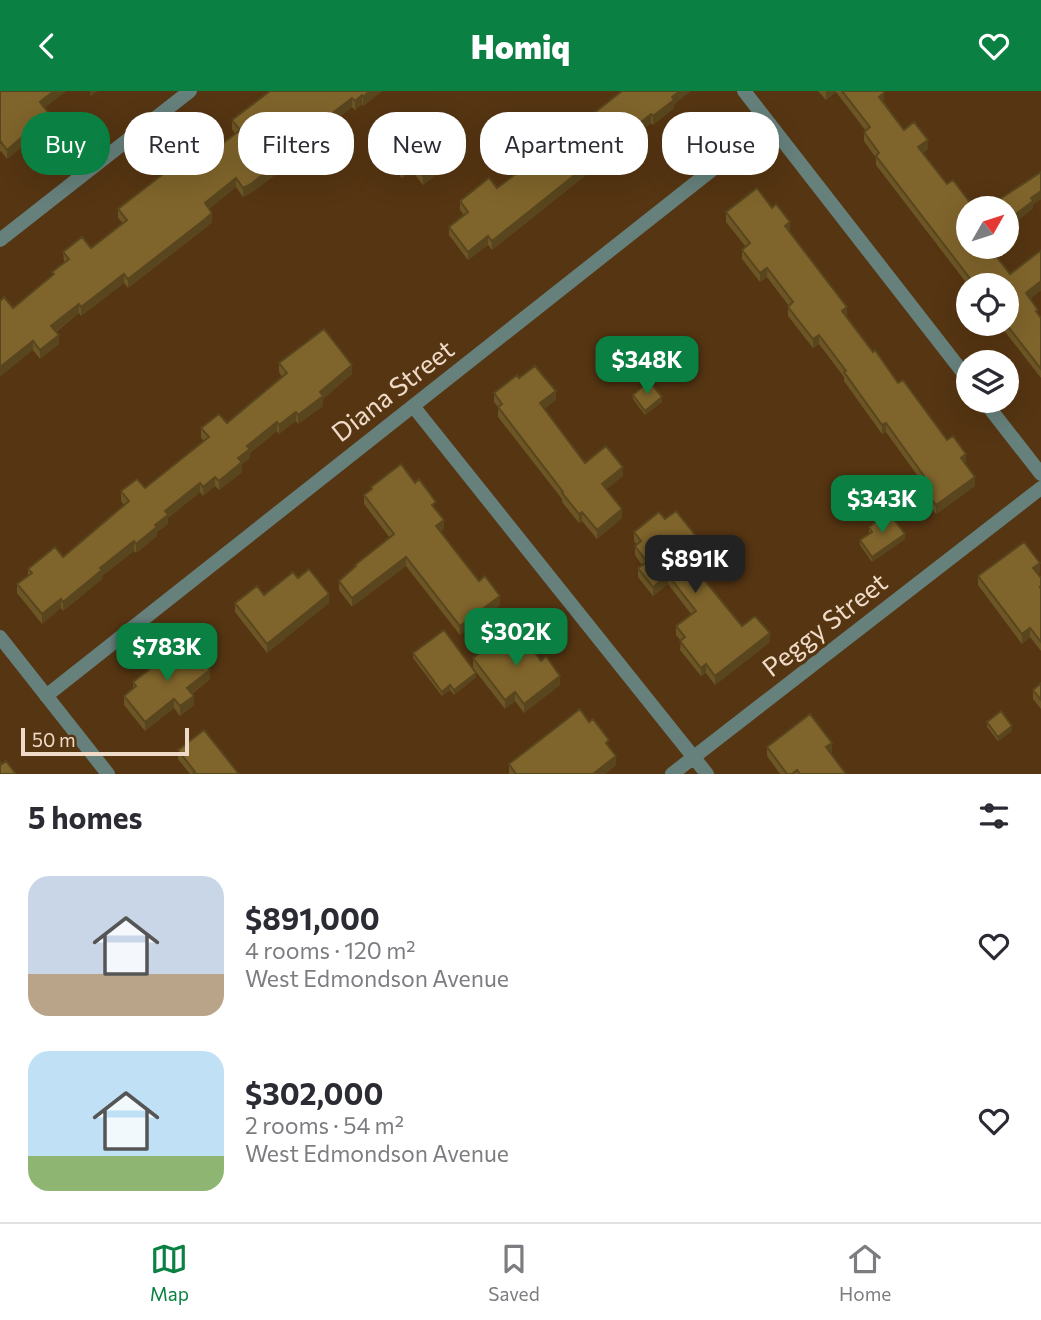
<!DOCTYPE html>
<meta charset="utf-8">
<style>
:root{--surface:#fff;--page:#f2f2f3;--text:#2b2b33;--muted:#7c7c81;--line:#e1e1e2;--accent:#0b8043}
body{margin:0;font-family:Commissioner,sans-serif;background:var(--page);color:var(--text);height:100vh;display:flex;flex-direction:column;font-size:26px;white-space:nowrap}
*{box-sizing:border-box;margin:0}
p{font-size:23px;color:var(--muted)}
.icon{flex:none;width:38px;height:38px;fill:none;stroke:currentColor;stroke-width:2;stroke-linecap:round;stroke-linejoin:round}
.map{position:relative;height:683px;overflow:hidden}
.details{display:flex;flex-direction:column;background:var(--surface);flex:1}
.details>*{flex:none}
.banner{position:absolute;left:21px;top:21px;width:999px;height:63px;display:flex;gap:14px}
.needle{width:46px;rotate:51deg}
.fabs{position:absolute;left:956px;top:105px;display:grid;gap:14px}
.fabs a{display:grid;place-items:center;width:63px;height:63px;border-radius:50%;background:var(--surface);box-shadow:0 7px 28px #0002;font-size:35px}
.scale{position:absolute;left:21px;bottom:18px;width:168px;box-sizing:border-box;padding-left:7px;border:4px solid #f0dbc9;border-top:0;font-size:19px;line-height:24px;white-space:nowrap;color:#f0dbc9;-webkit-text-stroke:5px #553512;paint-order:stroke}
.price{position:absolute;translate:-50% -60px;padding:0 16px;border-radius:14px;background:var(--accent);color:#fff;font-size:23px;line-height:46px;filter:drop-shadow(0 2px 4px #0008)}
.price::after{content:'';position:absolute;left:50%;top:42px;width:21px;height:16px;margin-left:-10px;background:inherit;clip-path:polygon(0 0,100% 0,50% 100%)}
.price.current{background:#222;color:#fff}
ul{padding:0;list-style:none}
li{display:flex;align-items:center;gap:21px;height:175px;padding:0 28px}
li span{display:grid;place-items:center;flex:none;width:196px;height:140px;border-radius:21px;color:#555}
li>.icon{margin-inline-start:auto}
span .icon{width:84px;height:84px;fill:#fffc;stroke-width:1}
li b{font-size:30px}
h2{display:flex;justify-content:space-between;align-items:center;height:84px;padding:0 28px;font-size:30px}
.pill{padding:0 24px;border-radius:28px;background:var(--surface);box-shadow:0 7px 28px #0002;font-size:24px;line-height:63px}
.pill.current{background:var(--accent);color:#fff}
header{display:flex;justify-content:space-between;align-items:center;height:91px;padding:0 28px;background:var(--accent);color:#fff;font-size:32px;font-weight:800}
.tabs{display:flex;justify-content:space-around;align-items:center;height:98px;border-top:2px solid var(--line);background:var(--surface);font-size:19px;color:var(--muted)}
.tabs a{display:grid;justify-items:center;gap:4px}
.tabs .current{color:var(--accent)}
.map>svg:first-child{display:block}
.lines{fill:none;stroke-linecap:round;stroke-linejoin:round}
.street{stroke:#66807c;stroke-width:14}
.wall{fill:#6d5625}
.shaded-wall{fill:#59461e}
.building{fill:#7f642b;stroke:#59461e;stroke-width:2}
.labels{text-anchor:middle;stroke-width:7;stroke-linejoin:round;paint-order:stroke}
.street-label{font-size:26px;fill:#f0dbc9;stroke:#553512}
</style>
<header><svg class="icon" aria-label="back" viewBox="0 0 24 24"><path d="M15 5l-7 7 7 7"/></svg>Homiq<svg class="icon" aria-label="heart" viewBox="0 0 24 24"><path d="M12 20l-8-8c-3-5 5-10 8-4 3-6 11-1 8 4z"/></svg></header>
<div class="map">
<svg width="1041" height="683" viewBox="0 0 1041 683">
<rect width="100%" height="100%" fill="#553512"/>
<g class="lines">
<path class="street" d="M744 0 968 288
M0 149 190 0
M984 310 1041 383
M413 315 707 683
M0 546 108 683
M46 605 770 33
M672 683 1041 397"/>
</g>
<path class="wall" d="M0 0H66L44 17 50 33 47 36V39L32 51 30 49 7 68 1 60 0 61Z
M382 0 363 15 362 13 355 19 352 16 286 67 279 73V81L251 102 243 106 236 96 209 118 212 131 204 138 128 197 124 192 81 225 79 222 56 241 59 253 40 268 33 259 13 217 52 185V181L64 171 63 161 91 157 123 132 118 127V118L190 65 205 66 235 43 232 38V29Z
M818 0H883L884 11 904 39 928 58 923 62 968 156 994 167 1010 183 1041 162V199L1030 208 1041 227V287L999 233H1006V194H968L876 74V67L864 50V41L866 40 836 1 826 9Z
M674 14V17L653 34 651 32 492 159 488 154 468 169 449 144V136L464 124 460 119V110L497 97 547 60 544 57V49Z
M398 54 447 75 423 94 412 80 402 87 392 74V65L398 61Z
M1041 81V108L1033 113V117L1011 135 1006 129V117H997V110Z
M772 117 790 141 846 225 873 261 966 373 975 395 936 423 918 399V390L920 388 886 341 882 343 844 290V286L819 253 813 257 788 225V216L789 215 767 186 760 191 742 168V159L746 156 726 131V121Z
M279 272 352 283 323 308V315L298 333 296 330 279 343 277 340 250 362V367L242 373V381L219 399 215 395 203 405 200 401 168 427V433L157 441V445L136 462 134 460 102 485V488L63 520 61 517 42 533 17 502V493L28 485V478L63 466 124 414 121 410V400L145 397 204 350 201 347V337L227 332 282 286 279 281Z
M519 287 556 309 544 318 585 372 623 385 606 398 622 427 597 448 582 430 579 432 562 411V408L498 326V316L494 311V302Z
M633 304 662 311 645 324 633 308Z
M371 396 436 420 444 438 440 441 479 490 500 514 460 544 406 475 352 516 339 499V490L355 476V474L390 447 364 413V404L371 399Z
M665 428 704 464 692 474 742 535 770 551 715 594 706 582 701 585 680 559 681 550 676 544V535L691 523 668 493 653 505 638 486V477L642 474 635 464V455L637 454 634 450V441Z
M869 436 905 448 872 471 860 454V449L870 442 869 441Z
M1040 481 1038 482 1041 487V560L1030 546 1022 553 978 494V485Z
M298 487 329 512 267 562 235 521V512L264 504Z
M520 548 560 594 524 622 515 610 505 618 473 577V567Z
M413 562 476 586 454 604 450 599 442 605 413 567Z
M167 571 210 588 192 603 194 614 180 625 174 617 145 640 124 614V605L133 598V591Z
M1041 592V618L1033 608V599Z
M987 631 1012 640 998 650 987 636Z
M609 655 616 674 605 683H509V673Z
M767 656 832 661 830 662 846 683H780L767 665Z
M178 659 239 683H190L178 668Z"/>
<path class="shaded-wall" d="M54 0H66L40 20V11Z
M90 0H98L90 6Z
M370 0H382L363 15V6Z
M680 0H691L674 14V17L653 34V25L672 6Z
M826 0H836V1L826 9Z
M884 2V11L879 15V6Z
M362 4V13L355 19V10Z
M352 7V16L286 67 279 73V81L251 102 243 106V97L286 58Z
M651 23V32L492 159V150Z
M50 24V33L47 36V39L32 51V42Z
M30 39V49L7 68V59Z
M928 49V58L918 65V56Z
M447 66V75L423 94V85Z
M412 72V80L402 87V79Z
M236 87V96L205 121V112Z
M1041 100V108L1033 113V117L1011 135V127L1031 107Z
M212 122V131L204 138 128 197V188Z
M790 131V141L785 135Z
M488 145V154L468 169V161Z
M767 177V186L760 191V182Z
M124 183V192L81 225V216Z
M1041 190V199L1026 211V202Z
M79 213V222L51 244V235Z
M847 216V225L842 229V220Z
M59 244V253L40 268V259Z
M819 244V253L813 257V248Z
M33 250V259L0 286V276Z
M352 274V283L323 308V315L298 333V324L320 301Z
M556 300V309L540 321V312Z
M662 306V311L645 324V320Z
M296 321V330L279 343V334Z
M277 331V340L250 362V367L242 373V381L219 399V390L247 355Z
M886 332V341L882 343V334Z
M966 363V373L961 376V367Z
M623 376V385L602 402V393Z
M215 386V395L203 405V396Z
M975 386V395L936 423V414Z
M200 392V401L168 427V433L157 441V445L136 462V453L155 434 165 420Z
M622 418V427L597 448V439Z
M582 421V430L579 432V423Z
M444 429V438L436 444V435Z
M905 443V448L872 471V466Z
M134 450V460L102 485V488L63 520V511L100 477Z
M704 455V464L688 477V469Z
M406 466V475L352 516V507Z
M1040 472V481L1033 486V477Z
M668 484V493L653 505V496Z
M329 503V512L267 562V553Z
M500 505V514L460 544V535Z
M61 508V517L42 533V523Z
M1030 537V546L1022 553V543Z
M770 542V551L715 594V585Z
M706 573V582L701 585V577Z
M210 579V588L187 606V597Z
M476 582V586L454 604V599Z
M560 585V594L524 622V613Z
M450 594V599L442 605V601Z
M515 601V610L505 618V609Z
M194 605V614L180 625V615Z
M174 608V617L145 640V631Z
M1012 635V640L998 650V646Z
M832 652V661L826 666V656Z
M616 665V674L605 683H593Z"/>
<path class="building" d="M0 0H54L40 11 50 24 45 28 47 30 32 42 30 39 7 59 1 51 0 52Z
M270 0H370L363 6 362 4 355 10 352 7 286 58 276 67 279 71 251 93 243 97 236 87 205 112 212 122 204 129 128 188 124 183 81 216 79 213 51 235 59 244 40 259 33 250 0 276V210L4 206 13 217 54 183 52 181 69 168 63 161 82 146 91 157 127 129 118 118 189 63 190 65 199 58 205 66 240 39 232 29Z
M622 0H680L672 6 674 9 653 25 651 23 492 150 488 145 468 161 449 136 468 121 460 110 489 87 497 97 551 57 544 49 564 33 570 41Z
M842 0H883L884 2 879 6 904 39 914 31 928 49 918 56 947 93 953 89 974 117H968V156H985L994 167 996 165 1010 183 1040 160 1041 162V190L1026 202 1038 219 1036 220 1041 227V278L1006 233V194H975L876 65 879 62 864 41 870 36Z
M423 35 447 66 423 85 412 72 402 79 392 65 402 58 398 54Z
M1041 81V100L1031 107 1033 110 1011 127 1006 122V117H1003L997 110Z
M757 97 772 117 776 113 790 131 785 135 847 216 842 220 873 261 875 259 898 292 903 289 947 349 953 345 966 363 961 367 975 386 936 414 918 390 924 385 886 332 882 334 844 281 846 280 819 244 813 248 788 216 793 211 767 177 760 182 742 159 750 152 726 121Z
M324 238 352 274 320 301 323 305 298 324 296 321 279 334 277 331 247 355 250 358 238 367 242 371 219 390 215 386 203 396 200 392 165 420 168 424 155 434 157 436 136 453 134 450 100 477 102 479 63 511 61 508 42 523 17 493 32 482 28 478 55 456 63 466 129 410 121 400 137 388 145 397 209 346 201 337 219 323 227 332 258 306 287 282 279 272Z
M535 275 556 300 540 312 585 372 606 355 623 376 602 393 622 418 597 439 582 421 579 423 562 402 563 401 498 316 502 313 494 302 517 284 519 287Z
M649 290 662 306 645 320 633 304Z
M401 373 415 392 419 388 436 411 432 414 444 429 436 435 479 490 485 485 500 505 460 535 406 466 352 507 339 490 356 475 355 474 394 443 364 404 372 398 371 396Z
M676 420 704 455 688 469 742 535 755 525 770 542 715 585 706 573 701 577 680 550 685 546 676 535 696 520 668 484 653 496 638 477 647 471 635 455 641 450 634 441 659 421 665 428Z
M888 421 905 443 872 466 860 449 872 441 869 436Z
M1024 451 1040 472 1033 477 1041 487V496H1040L1041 498V551L1030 537 1022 543 978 485Z
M309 478 329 503 267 553 235 512 257 495 264 504 293 481 298 487Z
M512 538 520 548 523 545 541 570 546 565 560 585 524 613 515 601 505 609 473 567Z
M444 539 476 582 454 599 450 594 442 601 413 562Z
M190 553 210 579 187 597 194 605 180 615 174 608 145 631 124 605 136 595 133 591 164 567 167 571Z
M1041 592V609L1033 599Z
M580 618 589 631 593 628 609 649 606 652 616 665 593 683H516L509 673Z
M1001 620 1012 635 998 646 987 631Z
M810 623 832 652 826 656 846 683H800L797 679 792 683H787L767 656Z
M204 639 239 683H193L195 681 178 659Z
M6 670 16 683H0V671L2 673Z"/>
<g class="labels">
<g class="street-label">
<text transform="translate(393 300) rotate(-38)" y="9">Diana Street</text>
<text transform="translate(825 534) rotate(-38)" y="9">Peggy Street</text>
</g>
</g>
</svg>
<div class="fabs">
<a><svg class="needle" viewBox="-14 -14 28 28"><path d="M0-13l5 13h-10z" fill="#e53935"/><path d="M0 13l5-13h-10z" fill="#7c7c81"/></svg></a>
<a><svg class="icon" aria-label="locate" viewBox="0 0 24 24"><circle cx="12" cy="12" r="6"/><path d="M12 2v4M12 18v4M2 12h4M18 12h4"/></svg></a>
<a><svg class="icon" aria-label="layers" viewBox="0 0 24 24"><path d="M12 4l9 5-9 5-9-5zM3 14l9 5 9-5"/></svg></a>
</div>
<div class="scale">50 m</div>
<b class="price" style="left:647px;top:305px">$348K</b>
<b class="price" style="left:882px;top:444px">$343K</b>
<b class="price current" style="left:695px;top:504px">$891K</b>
<b class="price" style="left:516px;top:577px">$302K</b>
<b class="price" style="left:167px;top:592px">$783K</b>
<div class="banner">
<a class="pill current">Buy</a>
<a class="pill">Rent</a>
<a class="pill">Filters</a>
<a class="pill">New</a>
<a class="pill">Apartment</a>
<a class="pill">House</a>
</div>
</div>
<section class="details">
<h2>5 homes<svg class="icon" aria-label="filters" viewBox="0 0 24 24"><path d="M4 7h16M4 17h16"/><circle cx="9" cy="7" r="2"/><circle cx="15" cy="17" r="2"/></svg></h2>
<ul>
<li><span style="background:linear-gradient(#c9d6e8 70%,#b9a48a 0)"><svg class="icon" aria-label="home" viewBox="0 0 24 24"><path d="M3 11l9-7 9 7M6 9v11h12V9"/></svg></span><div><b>$891,000</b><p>4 rooms · 120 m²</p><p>West Edmondson Avenue</p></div><svg class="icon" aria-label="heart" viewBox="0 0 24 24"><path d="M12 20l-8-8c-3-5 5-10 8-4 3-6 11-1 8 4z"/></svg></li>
<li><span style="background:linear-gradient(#bfe0f5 75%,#8fb573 0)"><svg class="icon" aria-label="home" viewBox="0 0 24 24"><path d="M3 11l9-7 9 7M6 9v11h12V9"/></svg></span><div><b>$302,000</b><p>2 rooms · 54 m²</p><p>West Edmondson Avenue</p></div><svg class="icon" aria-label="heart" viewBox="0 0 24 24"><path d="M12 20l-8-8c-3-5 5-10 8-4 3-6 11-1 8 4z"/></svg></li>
</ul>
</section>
<nav class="tabs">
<a class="current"><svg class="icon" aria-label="map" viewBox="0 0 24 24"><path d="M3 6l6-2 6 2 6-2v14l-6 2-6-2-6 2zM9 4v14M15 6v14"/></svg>Map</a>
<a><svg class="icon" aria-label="saved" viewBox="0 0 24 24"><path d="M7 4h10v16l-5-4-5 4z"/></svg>Saved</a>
<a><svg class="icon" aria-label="home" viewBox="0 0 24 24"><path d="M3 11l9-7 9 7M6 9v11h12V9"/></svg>Home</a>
</nav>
